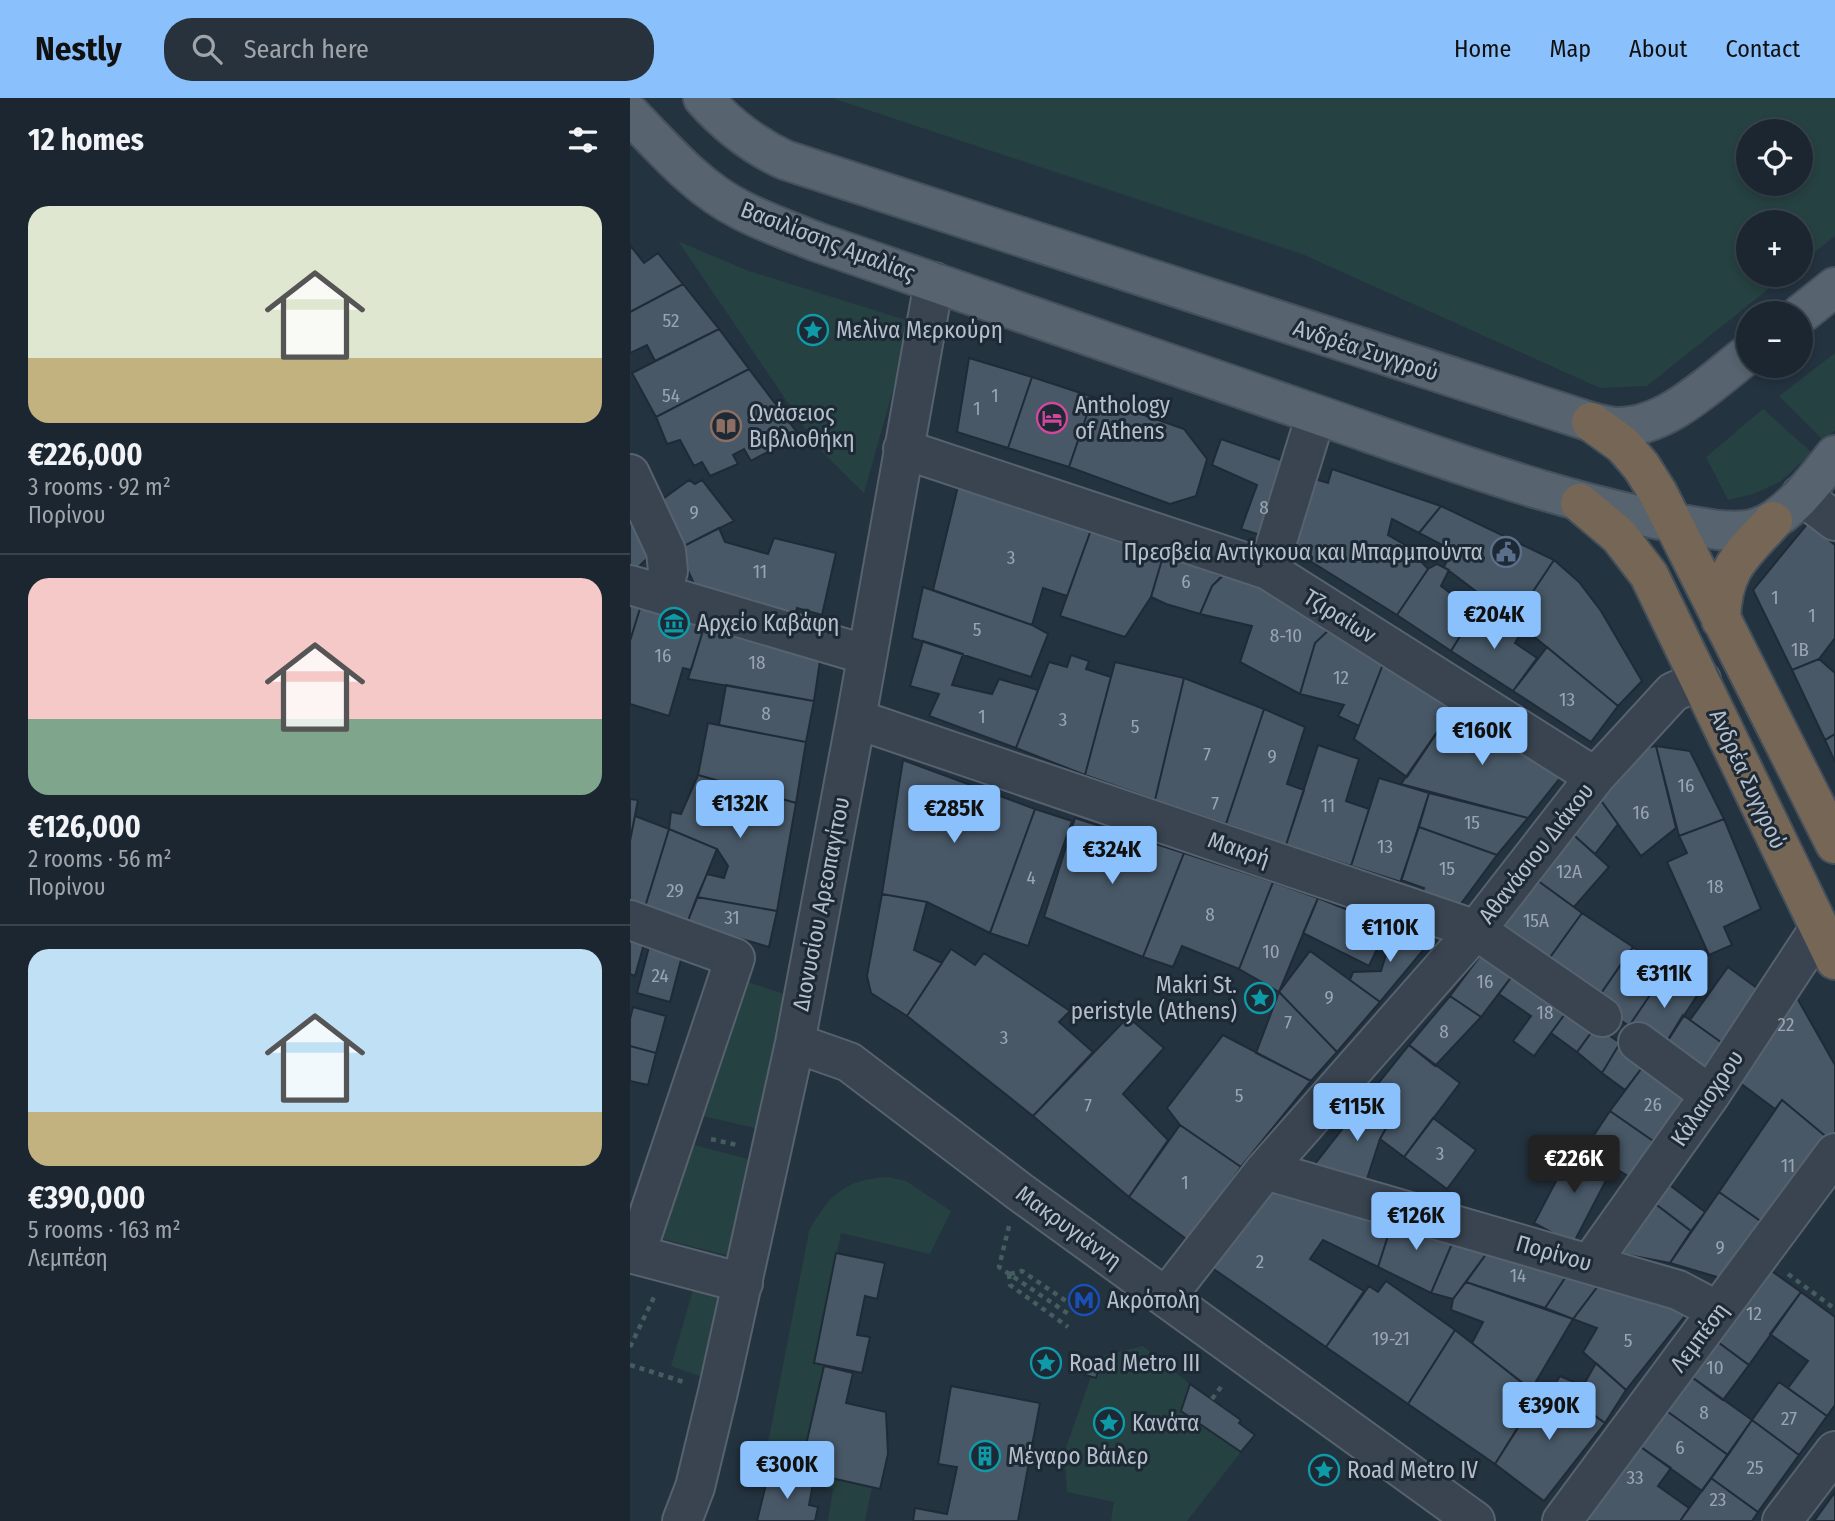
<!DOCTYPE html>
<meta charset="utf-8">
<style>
:root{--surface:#1b2630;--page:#28323c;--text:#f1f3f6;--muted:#a0a5ab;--line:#39434c;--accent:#8ac0fb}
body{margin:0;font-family:"Fira Sans Condensed",sans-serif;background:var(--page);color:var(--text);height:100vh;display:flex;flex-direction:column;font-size:26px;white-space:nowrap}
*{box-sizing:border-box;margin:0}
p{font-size:23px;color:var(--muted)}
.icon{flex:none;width:38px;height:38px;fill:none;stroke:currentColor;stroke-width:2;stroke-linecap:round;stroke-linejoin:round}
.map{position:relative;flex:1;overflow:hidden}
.drawer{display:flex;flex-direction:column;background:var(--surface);width:630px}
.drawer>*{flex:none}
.tools{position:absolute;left:1106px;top:21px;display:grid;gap:14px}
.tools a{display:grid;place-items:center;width:77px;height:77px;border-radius:50%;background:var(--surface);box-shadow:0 4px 10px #0003,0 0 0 2px var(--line);font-size:35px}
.price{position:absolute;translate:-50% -60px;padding:0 16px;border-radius:7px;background:var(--accent);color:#111;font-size:23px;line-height:46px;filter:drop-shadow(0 2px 4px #0008)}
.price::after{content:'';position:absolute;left:50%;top:42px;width:21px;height:16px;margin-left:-10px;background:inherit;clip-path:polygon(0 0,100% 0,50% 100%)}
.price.active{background:#222;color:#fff}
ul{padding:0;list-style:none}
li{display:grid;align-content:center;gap:14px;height:371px;padding:0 28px}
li+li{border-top:2px solid var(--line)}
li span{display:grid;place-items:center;height:217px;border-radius:21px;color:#555}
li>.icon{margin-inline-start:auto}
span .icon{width:126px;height:126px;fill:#fffc;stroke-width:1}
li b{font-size:30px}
h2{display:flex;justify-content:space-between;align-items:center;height:84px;padding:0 28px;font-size:30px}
header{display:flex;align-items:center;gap:42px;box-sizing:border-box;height:98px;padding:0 35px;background:var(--accent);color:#111}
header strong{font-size:33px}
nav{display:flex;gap:38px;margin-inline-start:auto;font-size:24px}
.search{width:490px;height:63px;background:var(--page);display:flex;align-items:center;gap:18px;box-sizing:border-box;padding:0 24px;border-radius:28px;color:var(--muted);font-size:26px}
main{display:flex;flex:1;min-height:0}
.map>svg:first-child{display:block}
.green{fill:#264141;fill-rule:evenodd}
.building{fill:#485867;stroke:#1f2b37;stroke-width:2}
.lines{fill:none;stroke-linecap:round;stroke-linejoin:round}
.minor-casing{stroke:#56626e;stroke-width:42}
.major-casing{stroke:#45505c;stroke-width:42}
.highway-casing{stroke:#434f5b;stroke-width:42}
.path{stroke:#445d5e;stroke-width:4.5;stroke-dasharray:5 5;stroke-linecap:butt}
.minor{stroke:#394450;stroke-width:38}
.major{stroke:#576470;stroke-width:38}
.highway{stroke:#766655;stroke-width:38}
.labels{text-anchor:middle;stroke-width:6;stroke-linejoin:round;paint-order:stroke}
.number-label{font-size:19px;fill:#9aa5b2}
.street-label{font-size:23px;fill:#b5bfcb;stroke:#1d2935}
.poi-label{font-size:23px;fill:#b5bfcb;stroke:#1d2935;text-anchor:start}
</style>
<header>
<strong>Nestly</strong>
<div class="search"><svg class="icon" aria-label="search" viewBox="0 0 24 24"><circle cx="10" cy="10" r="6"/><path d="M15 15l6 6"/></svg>Search here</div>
<nav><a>Home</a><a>Map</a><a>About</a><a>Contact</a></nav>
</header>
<main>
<section class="drawer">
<h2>12 homes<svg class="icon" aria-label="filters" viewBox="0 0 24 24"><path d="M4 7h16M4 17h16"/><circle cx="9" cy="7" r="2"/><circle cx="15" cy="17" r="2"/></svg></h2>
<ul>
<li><span style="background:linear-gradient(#dfe7d0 70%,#c2b280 0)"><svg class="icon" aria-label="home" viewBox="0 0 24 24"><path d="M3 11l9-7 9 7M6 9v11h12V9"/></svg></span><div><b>€226,000</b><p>3 rooms · 92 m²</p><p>Πορίνου</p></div></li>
<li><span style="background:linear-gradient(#f6c9c9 65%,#7fa58c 0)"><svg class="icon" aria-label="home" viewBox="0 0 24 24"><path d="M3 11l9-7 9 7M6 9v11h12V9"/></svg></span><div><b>€126,000</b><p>2 rooms · 56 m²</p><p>Πορίνου</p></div></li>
<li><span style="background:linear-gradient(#bfe0f5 75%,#c2b280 0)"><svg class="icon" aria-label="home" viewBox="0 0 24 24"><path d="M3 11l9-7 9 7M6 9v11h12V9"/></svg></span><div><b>€390,000</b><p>5 rooms · 163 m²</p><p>Λεμπέση</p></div></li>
</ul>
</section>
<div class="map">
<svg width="1205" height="1423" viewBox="0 0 1205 1423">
<rect width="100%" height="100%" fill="#243340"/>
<path class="green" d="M202 0H1205V138L1171 165V124H1118V177H1156L1017 288 970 290 672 156ZM1118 33H1171V86H1118Z
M48 143 116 172 282 224 234 395 190 352Z
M1205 255V332L1195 344 1149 298Z
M1133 311 1182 355 1150 384 1123 396 1098 402 1076 359Z
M109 881 160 898 129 1031 64 1016Z
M57 1045 125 1063 105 1159 28 1140Z
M258 1079 276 1083 321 1113 300 1156 211 1135 184 1264 195 1267 170 1372 242 1389 235 1423H198L203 1391 132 1376 179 1133C199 1097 215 1081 258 1079Z
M64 1189 94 1198 75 1280 41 1268Z
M513 1248 560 1286 552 1313 611 1354 557 1423H481L484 1404 437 1394 434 1355 468 1259Z"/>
<path class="building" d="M0 147 14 165 28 155 53 186 0 214Z
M53 186 89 231 25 263 17 247 0 255V214Z
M89 231 119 271 26 319 2 275Z
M339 260 402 279 378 350 327 334Z
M119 271 169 337 121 363 114 351 103 357 108 366 80 378 72 364 64 368 50 342 37 346 26 319Z
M402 279 463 299 439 369 378 350Z
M463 299 554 331 577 361 566 398 540 406 439 369Z
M591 341 662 366 640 440 611 431 627 387 582 367Z
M702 371 811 408 789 435 762 421 758 437 777 448 798 471 767 517 664 453 685 381 698 385Z
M59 382 65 386 72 382 104 423 48 451 26 406Z
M329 384 462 429 437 498 413 490 402 527 303 492Z
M0 405 23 455 2 475 0 474Z
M811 408 924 462 884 522 814 469 822 452 789 435Z
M1178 425 1205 447V540L1189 561 1162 572 1123 492Z
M462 429 534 455 521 499 495 539 430 518Z
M89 430 95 444 138 456 144 440 206 455 192 517 167 510 164 522 66 490 48 451Z
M534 455 592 478 582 488 570 516 536 506 521 499Z
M924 462 949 484 971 513 1012 583 988 608 884 522Z
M807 466 819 472 811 488 845 514 821 553 767 517 798 471Z
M599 472 703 528 685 545 670 596 610 564 622 528 570 516 582 488Z
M293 489 402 527 418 536 401 579 282 540Z
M0 500 12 504 0 543Z
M12 504 76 523 61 572 53 570 39 618 0 606V543Z
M845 514 869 529 874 524 889 538 885 545 907 560 883 593 821 553Z
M76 523 191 556 184 603 58 581Z
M703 528 755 561 729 628 708 618 714 607 670 596 685 545Z
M293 543 333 556 322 587 362 596 369 581 408 592 386 650 299 618 309 596 280 588Z
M917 549 988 608 961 644 883 593Z
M441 557 459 563 456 571 481 579 455 677 386 650 419 564 437 569Z
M755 561 827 605 777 679 724 641Z
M1189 561 1205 575V636L1195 642 1162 572Z
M485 564 554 580 525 702 455 677Z
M554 580 634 611 596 726 525 702Z
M96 587 184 603 176 644 89 627Z
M827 605 934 675 898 720 771 686Z
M634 611 675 629 657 686 674 692 656 747 596 726Z
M78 625 176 644 166 705 68 677Z
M1205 636V664L1195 642Z
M688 647 729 661 716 703 739 711 721 768 656 747Z
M1026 648 1046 730 1011 758 967 697 1010 651Z
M1026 648 1060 653 1094 721 1049 738Z
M273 662 405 711 360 835 297 804 252 796Z
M68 677 166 705 147 813 67 799 77 776 94 780 98 768 87 751 39 731 41 714 51 716Z
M749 680 799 695 771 784 721 768Z
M799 695 898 720 867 757 789 729Z
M967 697 988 726 965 756 937 731Z
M0 701 8 702 0 743Z
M405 711 442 723 398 848 360 835Z
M5 718 39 731 15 809 0 804V743Z
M445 720 554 755 513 859 414 819Z
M1094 721 1131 811 1094 829 1102 847 1079 857 1037 764 1057 755 1049 738Z
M789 729 867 757 830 807 791 797 794 790 771 782Z
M39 731 87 751 57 825 15 809Z
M937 731 979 769 944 809 900 777Z
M554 755 643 784 609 871 552 848 543 869 513 859Z
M900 777 952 815 913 869 859 830Z
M643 784 688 800 649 894 609 871Z
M252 796 297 804 284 852 312 865 277 918 241 895 237 878Z
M67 799 147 813 139 849 57 825Z
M688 800 758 828 739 868 673 835Z
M952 815 1003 849 965 904 913 869Z
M758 828 794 843 795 850 750 904 720 882 723 874 751 873 759 847 750 844Z
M0 841 14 846 5 878 0 876Z
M19 849 52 858 40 904 7 895Z
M857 849 888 870 851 919 820 898Z
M1003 849 1037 872 999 928 965 904Z
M321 851 345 867 354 855 440 913 429 924 463 954 403 1018 277 918Z
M680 853 750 904 707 954 649 894Z
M1098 869 1131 893 1102 952 1060 922Z
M888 870 940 909 904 958 883 943 901 918 869 896Z
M1037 872 1070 893 1031 953 999 928Z
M1158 884 1205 967V1046L1152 1002 1145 1011 1098 976Z
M649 894 707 954 681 983 626 955Z
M820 898 851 919 805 968 779 947Z
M3 909 36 918 26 955 0 948V921Z
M940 909 966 928 947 954 921 935Z
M1053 917 1102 952 1079 987 1031 953Z
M498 919 534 950 493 996 538 1042 499 1099 403 1018Z
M966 928 990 945 972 975 947 954Z
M593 937 681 983 611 1069 550 1027 537 1010Z
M990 945 1017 963 995 992 972 975Z
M779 947 830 985 774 1059 750 1041 764 1016 739 997Z
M0 948 26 955 18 987 0 983Z
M1017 963 1066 999 1032 1049 980 1013Z
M739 997 764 1016 750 1041 736 1084 681 1071Z
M1152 1002 1205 1046 1142 1131 1089 1094Z
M980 1013 1032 1049 1010 1085 954 1052Z
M803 1020 846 1052 817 1091 774 1059Z
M550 1027 611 1069 559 1143 499 1099Z
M945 1047 983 1069 943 1146 904 1125Z
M1029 1079 1075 1114 1061 1133 1015 1098Z
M632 1081 764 1119 748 1169 693 1142 680 1161 734 1193 696 1249 575 1165Z
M1089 1094 1142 1131 1104 1184 1040 1165Z
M1015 1098 1061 1133 1040 1165 993 1156 983 1138Z
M764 1119 827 1134 801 1195 748 1169Z
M827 1134 862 1148 823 1201 801 1195Z
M862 1148 941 1171 915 1210 836 1184Z
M206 1155 255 1165 247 1201 235 1198 227 1237 240 1239 232 1275 184 1265Z
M1129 1164 1171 1194 1119 1267 1077 1236Z
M941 1171 974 1180 943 1221 915 1210Z
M974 1180 1058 1214 996 1292 953 1254 967 1230 943 1221Z
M756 1183 825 1232 778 1306 696 1249 739 1188 748 1194Z
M836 1184 943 1221 901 1292 842 1245 853 1224 821 1212 823 1201Z
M1171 1194 1205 1219V1307L1197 1318 1158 1290 1178 1263 1140 1236Z
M825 1232 908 1297 865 1366 778 1306Z
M1077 1236 1119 1267 1093 1302 1052 1272Z
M966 1265 996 1292 975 1325 924 1288 930 1278 953 1288Z
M459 1266 469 1269 466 1280 455 1277Z
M194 1268 223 1275 216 1305 256 1314 258 1356 250 1391 170 1373Z
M1052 1272 1122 1322 1098 1357 1027 1306Z
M917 1284 975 1325 914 1403 865 1366Z
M1149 1284 1197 1318 1169 1357 1122 1322Z
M560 1286 611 1322 609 1325 625 1337 611 1354 551 1313Z
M321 1288 410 1305 388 1423H283L285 1410 317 1416 327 1369 308 1366Z
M1027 1306 1098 1357 1072 1393 1001 1342Z
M1122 1322 1169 1357 1128 1414 1081 1380Z
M1001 1342 1041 1370 1028 1388 1059 1410 1050 1423H946Z
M132 1376 183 1386 179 1407 188 1409 185 1423H127L138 1378Z
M1081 1380 1128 1414 1122 1423H1050Z
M1205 1394V1423H1184Z"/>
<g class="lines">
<g class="minor-casing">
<path id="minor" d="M273 351 638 472 965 679
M0 376 36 453 38 473 31 496
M1171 397 1205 423
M638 472 686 317
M0 487 237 557
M226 621 846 832 972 919
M0 822 105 860 6 1155
M1008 944 1080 997
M165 945 219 964 390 1094 845 1423
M635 1072 1048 1192 1088 1213
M0 1155 113 1185
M960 1166 1080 997 1189 831
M536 1199 635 1072 846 832 965 679 1043 594 1071 582
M52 1423 65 1389 88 1294 165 945 226 621 304 184
M932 1423 1205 1055
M1152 1423 1205 1353"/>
</g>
<g class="major-casing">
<path id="major" d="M73 0C97 27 122 47 155 62L961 324C970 326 979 329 988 329 1038 329 1081 284 1118 256
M0 16C34 51 67 90 111 112 136 125 162 134 187 144 352 201 517 258 682 315 816 361 948 412 1088 432 1101 433 1114 434 1126 430 1157 421 1186 381 1205 357
M1171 216 1205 189"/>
</g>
<g class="highway-casing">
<path id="highway" d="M961 324 993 347 1011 368 1028 395 1205 746
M950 405 989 438 1019 477 1205 862
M1091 522C1092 471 1111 458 1143 423"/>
</g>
<path class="path" d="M81 1041 107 1047
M379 1128 369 1169 440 1217
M379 1176 380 1187 438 1229
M380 1176 392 1173 442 1207
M1158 1176 1205 1211
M0 1249 24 1199
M0 1267 54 1284
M582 1301 594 1285"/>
<use href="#minor" class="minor"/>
<use href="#major" class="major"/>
<use href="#highway" class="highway"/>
</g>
<defs>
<g id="sight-ring" transform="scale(1.575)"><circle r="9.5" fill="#1d2935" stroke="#0f9aa8" stroke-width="1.5"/><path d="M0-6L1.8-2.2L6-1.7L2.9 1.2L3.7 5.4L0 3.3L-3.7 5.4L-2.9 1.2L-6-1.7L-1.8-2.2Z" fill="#0f9aa8"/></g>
<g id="hotel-ring" transform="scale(1.575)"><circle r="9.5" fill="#1d2935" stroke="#d1479c" stroke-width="1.5"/><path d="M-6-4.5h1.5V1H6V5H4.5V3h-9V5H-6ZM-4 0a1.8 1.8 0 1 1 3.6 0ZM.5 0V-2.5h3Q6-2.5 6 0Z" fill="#d1479c"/></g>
<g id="library-ring" transform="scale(1.575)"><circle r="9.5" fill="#1d2935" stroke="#8d6e63" stroke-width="1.5"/><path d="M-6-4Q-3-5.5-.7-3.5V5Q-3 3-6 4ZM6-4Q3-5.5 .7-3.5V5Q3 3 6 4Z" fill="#8d6e63"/></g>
<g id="civic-ring" transform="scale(1.575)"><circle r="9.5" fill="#1d2935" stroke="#5c6f8a" stroke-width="1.5"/><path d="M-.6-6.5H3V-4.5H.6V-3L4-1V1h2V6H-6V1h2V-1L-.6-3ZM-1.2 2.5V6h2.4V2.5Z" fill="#5c6f8a"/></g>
<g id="museum-ring" transform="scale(1.575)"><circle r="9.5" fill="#1d2935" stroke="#0f9aa8" stroke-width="1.5"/><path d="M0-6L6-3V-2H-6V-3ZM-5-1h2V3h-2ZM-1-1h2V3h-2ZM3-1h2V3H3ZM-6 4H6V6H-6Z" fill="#0f9aa8"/></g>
<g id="metro-ring" transform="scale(1.575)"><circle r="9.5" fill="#1d2935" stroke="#1a4fb4" stroke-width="1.5"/><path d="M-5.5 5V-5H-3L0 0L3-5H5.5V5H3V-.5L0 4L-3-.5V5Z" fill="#1a4fb4"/></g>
<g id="building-ring" transform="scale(1.575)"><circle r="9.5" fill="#1d2935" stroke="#0f9aa8" stroke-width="1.5"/><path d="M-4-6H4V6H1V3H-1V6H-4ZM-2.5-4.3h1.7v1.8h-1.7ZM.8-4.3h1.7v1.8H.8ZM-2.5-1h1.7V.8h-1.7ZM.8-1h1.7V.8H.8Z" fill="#0f9aa8"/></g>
</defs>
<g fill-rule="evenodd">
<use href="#sight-ring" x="183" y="232"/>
<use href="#hotel-ring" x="422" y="320"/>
<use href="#library-ring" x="96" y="328"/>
<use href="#civic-ring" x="876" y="454"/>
<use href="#museum-ring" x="44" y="525"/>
<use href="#sight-ring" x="630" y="900"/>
<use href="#metro-ring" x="454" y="1202"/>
<use href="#sight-ring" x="416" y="1265"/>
<use href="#sight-ring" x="479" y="1325"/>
<use href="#building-ring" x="355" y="1358"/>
<use href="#sight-ring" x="694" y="1372"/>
</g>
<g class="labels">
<g class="number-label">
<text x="41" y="229">52</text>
<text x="41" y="304">54</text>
<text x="365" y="304">1</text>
<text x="347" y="317">1</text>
<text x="634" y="416">8</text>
<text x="64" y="421">9</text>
<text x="381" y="466">3</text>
<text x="130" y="480">11</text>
<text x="556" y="490">6</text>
<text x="1145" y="506">1</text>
<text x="1182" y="524">1</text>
<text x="347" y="538">5</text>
<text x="656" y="544">8-10</text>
<text x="1170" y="558">1Β</text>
<text x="33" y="564">16</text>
<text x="127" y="571">18</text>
<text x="711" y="586">12</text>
<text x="937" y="608">13</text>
<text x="136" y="622">8</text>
<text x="352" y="625">1</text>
<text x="433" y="628">3</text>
<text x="505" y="635">5</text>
<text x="577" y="663">7</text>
<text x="642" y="665">9</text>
<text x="1056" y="694">16</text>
<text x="585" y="712">7</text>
<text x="698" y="714">11</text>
<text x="1011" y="721">16</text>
<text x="842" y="731">15</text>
<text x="755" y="755">13</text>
<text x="817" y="777">15</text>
<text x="939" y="780">12A</text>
<text x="401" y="786">4</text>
<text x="1085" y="795">18</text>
<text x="45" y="799">29</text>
<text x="580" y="823">8</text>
<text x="102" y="826">31</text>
<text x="906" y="829">15A</text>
<text x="641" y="860">10</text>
<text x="30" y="884">24</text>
<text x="855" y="890">16</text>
<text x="699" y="906">9</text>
<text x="915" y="921">18</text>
<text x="658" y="931">7</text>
<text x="1156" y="933">22</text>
<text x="814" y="940">8</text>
<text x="374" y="946">3</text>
<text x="609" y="1004">5</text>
<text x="1023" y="1013">26</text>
<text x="458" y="1014">7</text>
<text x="810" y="1062">3</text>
<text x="1158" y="1074">11</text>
<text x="555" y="1091">1</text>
<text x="1090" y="1156">9</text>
<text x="630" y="1170">2</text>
<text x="888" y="1184">14</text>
<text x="1124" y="1222">12</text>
<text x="761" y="1247">19-21</text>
<text x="998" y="1249">5</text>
<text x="1085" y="1276">10</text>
<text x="1074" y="1321">8</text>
<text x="1159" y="1327">27</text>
<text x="1050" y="1356">6</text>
<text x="1125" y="1376">25</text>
<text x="1005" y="1386">33</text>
<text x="1088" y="1408">23</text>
</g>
<g class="street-label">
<text transform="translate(198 143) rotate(21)" y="8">Βασιλίσσης Αμαλίας</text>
<text transform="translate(736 252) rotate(18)" y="8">Ανδρέα Συγγρού</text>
<text transform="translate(710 518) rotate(32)" y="8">Τζιραίων</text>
<text transform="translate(1118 681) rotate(65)" y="8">Ανδρέα Συγγρού</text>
<text transform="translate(609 751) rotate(19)" y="8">Μακρή</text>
<text transform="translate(906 755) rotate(-52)" y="8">Αθανάσιου Διάκου</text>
<text transform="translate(191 806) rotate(-79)" y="8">Διονυσίου Αρεοπαγίτου</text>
<text transform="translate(1077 1000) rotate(-56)" y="8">Κάλαισχρου</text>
<text transform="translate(439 1129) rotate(36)" y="8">Μακρυγιάννη</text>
<text transform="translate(924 1155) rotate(16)" y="8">Πορίνου</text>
<text transform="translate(1069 1239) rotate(-53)" y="8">Λεμπέση</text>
</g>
<g class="poi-label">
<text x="206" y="240">Μελίνα Μερκούρη</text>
<text x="445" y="315">Anthology<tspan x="445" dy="26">of Athens</tspan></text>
<text x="119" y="323">Ωνάσειος<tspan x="119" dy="26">Βιβλιοθήκη</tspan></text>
<text x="853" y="462" text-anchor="end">Πρεσβεία Αντίγκουα και Μπαρμπούντα</text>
<text x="67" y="533">Αρχείο Καβάφη</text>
<text x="607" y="895" text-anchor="end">Makri St.<tspan x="607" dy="26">peristyle (Athens)</tspan></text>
<text x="477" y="1210">Ακρόπολη</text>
<text x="439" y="1273">Road Metro III</text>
<text x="502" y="1333">Κανάτα</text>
<text x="378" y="1366">Μέγαρο Βάιλερ</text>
<text x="717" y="1380">Road Metro IV</text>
</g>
</g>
</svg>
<div class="tools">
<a><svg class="icon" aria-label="locate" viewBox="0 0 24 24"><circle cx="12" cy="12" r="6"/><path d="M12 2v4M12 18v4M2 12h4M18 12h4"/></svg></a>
<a>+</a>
<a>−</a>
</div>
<b class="price" style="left:864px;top:553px">€204K</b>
<b class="price" style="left:852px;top:669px">€160K</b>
<b class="price" style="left:110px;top:742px">€132K</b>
<b class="price" style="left:324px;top:747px">€285K</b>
<b class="price" style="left:482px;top:788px">€324K</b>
<b class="price" style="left:760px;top:866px">€110K</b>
<b class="price" style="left:1034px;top:912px">€311K</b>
<b class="price" style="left:727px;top:1045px">€115K</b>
<b class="price active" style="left:944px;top:1097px">€226K</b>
<b class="price" style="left:786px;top:1154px">€126K</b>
<b class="price" style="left:919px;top:1344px">€390K</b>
<b class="price" style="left:157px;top:1403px">€300K</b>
</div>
</main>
